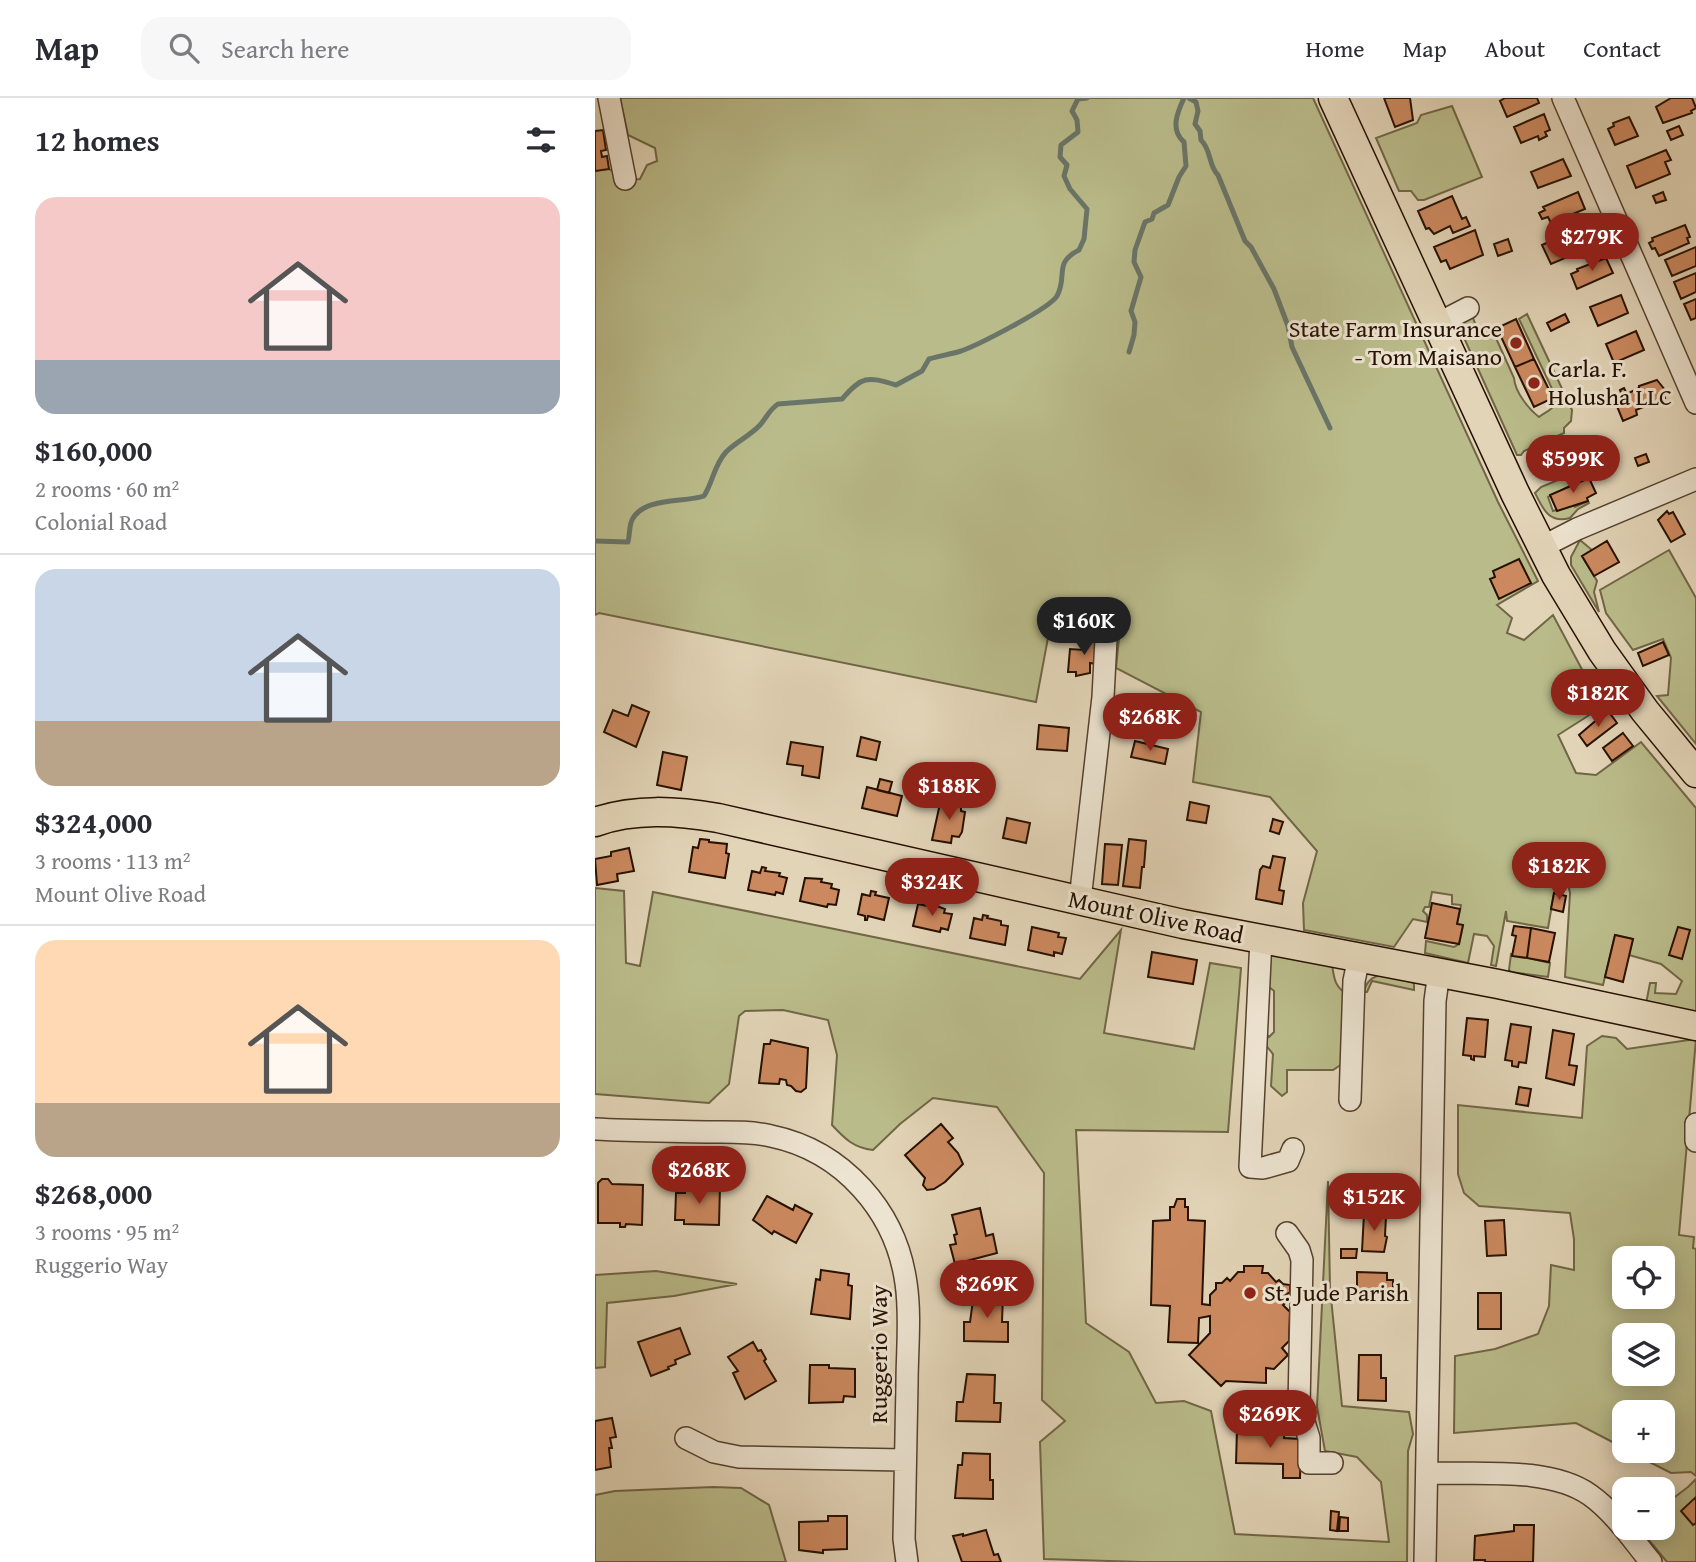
<!DOCTYPE html>
<meta charset="utf-8">
<style>
:root{--surface:#fff;--page:#f7f7f7;--text:#2b2b33;--muted:#7c7c81;--line:#e1e1e2;--accent:#8f2418}
body{margin:0;font-family:"Gentium Book Plus",serif;background:var(--page);color:var(--text);height:100vh;display:flex;flex-direction:column;font-size:26px;white-space:nowrap}
*{box-sizing:border-box;margin:0}
p{font-size:23px;color:var(--muted)}
.icon{flex:none;width:38px;height:38px;fill:none;stroke:currentColor;stroke-width:2;stroke-linecap:round;stroke-linejoin:round}
.map{position:relative;flex:1;overflow:hidden}
.side{display:flex;flex-direction:column;background:var(--surface);width:595px}
.side>*{flex:none}
.tools{position:absolute;left:1017px;top:1148px;display:grid;gap:14px}
.tools a{display:grid;place-items:center;width:63px;height:63px;border-radius:14px;background:var(--surface);box-shadow:0 4px 18px #0003;font-size:35px}
.price{position:absolute;translate:-50% -60px;padding:0 16px;border-radius:24px;background:var(--accent);color:#fff;font-size:23px;line-height:46px;filter:drop-shadow(0 2px 4px #0008)}
.price::after{content:'';position:absolute;left:50%;top:42px;width:21px;height:16px;margin-left:-10px;background:inherit;clip-path:polygon(0 0,100% 0,50% 100%)}
.price.selected{background:#222;color:#fff}
ul{padding:0;list-style:none}
li{display:grid;align-content:center;gap:14px;height:371px;padding:0 35px}
li+li{border-top:2px solid var(--line)}
li span{display:grid;place-items:center;height:217px;border-radius:21px;color:#555}
li>.icon{margin-inline-start:auto}
span .icon{width:126px;height:126px;fill:#fffc;stroke-width:1}
li b{font-size:30px}
h2{display:flex;justify-content:space-between;align-items:center;height:84px;padding:0 35px;font-size:30px}
header{display:flex;align-items:center;gap:42px;box-sizing:border-box;height:98px;padding:0 35px;background:var(--surface);border-bottom:2px solid var(--line)}
header strong{font-size:33px}
nav{display:flex;gap:38px;margin-inline-start:auto;font-size:24px}
.search{width:490px;height:63px;background:var(--page);display:flex;align-items:center;gap:18px;box-sizing:border-box;padding:0 24px;border-radius:21px;color:var(--muted);font-size:26px}
main{display:flex;flex:1;min-height:0}
.map>svg:first-child{display:block}
.green{fill:#babb8a;stroke:#706645;stroke-width:2;fill-rule:evenodd}
.lines{fill:none;stroke-linecap:round;stroke-linejoin:round}
.stream{stroke:#697568;stroke-width:5}
.building{fill:#cc895f;stroke:#261000;stroke-width:2}
.minor-casing{stroke:#55412e;stroke-width:24}
.major-casing{stroke:#261000;stroke-width:31}
.minor{stroke:#ece3d0;stroke-width:21}
.major{stroke:#e2d4b7;stroke-width:28}
.poi-dot{fill:#8f2418;stroke:#ece3d0;stroke-width:2.5}
.labels{text-anchor:middle;stroke-width:6;stroke-linejoin:round;paint-order:stroke}
.poi-label{font-size:24px;fill:#261000;stroke:#ece3d0;text-anchor:start}
.street-label{font-size:24px;fill:#261000;stroke:#ece3d0}
</style>
<header>
<strong>Map</strong>
<div class="search"><svg class="icon" aria-label="search" viewBox="0 0 24 24"><circle cx="10" cy="10" r="6"/><path d="M15 15l6 6"/></svg>Search here</div>
<nav><a>Home</a><a>Map</a><a>About</a><a>Contact</a></nav>
</header>
<main>
<section class="side">
<h2>12 homes<svg class="icon" aria-label="filters" viewBox="0 0 24 24"><path d="M4 7h16M4 17h16"/><circle cx="9" cy="7" r="2"/><circle cx="15" cy="17" r="2"/></svg></h2>
<ul>
<li><span style="background:linear-gradient(#f6c9c9 75%,#9aa5b1 0)"><svg class="icon" aria-label="home" viewBox="0 0 24 24"><path d="M3 11l9-7 9 7M6 9v11h12V9"/></svg></span><div><b>$160,000</b><p>2 rooms · 60 m²</p><p>Colonial Road</p></div></li>
<li><span style="background:linear-gradient(#c9d6e8 70%,#b9a48a 0)"><svg class="icon" aria-label="home" viewBox="0 0 24 24"><path d="M3 11l9-7 9 7M6 9v11h12V9"/></svg></span><div><b>$324,000</b><p>3 rooms · 113 m²</p><p>Mount Olive Road</p></div></li>
<li><span style="background:linear-gradient(#ffd9b3 75%,#b9a48a 0)"><svg class="icon" aria-label="home" viewBox="0 0 24 24"><path d="M3 11l9-7 9 7M6 9v11h12V9"/></svg></span><div><b>$268,000</b><p>3 rooms · 95 m²</p><p>Ruggerio Way</p></div></li>
</ul>
</section>
<div class="map">
<svg width="1101" height="1464" viewBox="0 0 1101 1464">
<rect width="100%" height="100%" fill="#e2d4b7"/>
<filter id="stains"><feTurbulence type="fractalNoise" baseFrequency=".00286" numOctaves="4"/><feColorMatrix values="0 0 0 0 .2 0 0 0 0 .09 0 0 0 0 .02 0 0 0 .5 -.17"/></filter>
<radialGradient id="worn" r=".72"><stop offset=".6" stop-color="#630" stop-opacity="0"/><stop offset="1" stop-color="#630" stop-opacity=".3"/></radialGradient>
<path class="green" d="M25 0H718L903 404 943 483 902 507 917 520 912 535 929 542 958 517 1007 609 963 637 981 675 1001 677 1046 644 1101 710V916L1051 906 1055 885H1061L1060 895 1081 896 1087 883 1066 866 1034 857 1038 841 1020 837 1008 887 970 879 975 795 969 769 964 796 959 795 953 830 912 823 911 813 901 868 896 867 899 848 892 838 879 836 873 865 830 855 831 843 859 849 864 846 868 827 862 826 866 807 857 806V797L837 794 834 809H830L828 813 832 817V824L818 821 799 849 709 832 708 805 722 753 675 699 598 684 606 614 521 570 526 521 458 513 441 604 4 515 0 517V73L14 71 20 75 21 83 45 81 52 67 62 63 60 50 33 37Z
M857 8 887 79 829 102H823L816 93H804L781 40 822 25 826 17Z
M932 216 977 312 976 323 969 330V335L929 353 926 357H922L865 231 869 223 875 220H878L883 233 890 230 901 240 919 280C920 295 935 312 944 319 954 311 962 312 960 297L924 221Z
M975 377 979 386 953 399 958 413 979 407 980 409 993 403 994 405 983 411 975 420C954 426 948 411 940 395L946 389Z
M985 442 997 452 987 458 1002 483 999 494 1004 514 976 467V459Z
M1074 452 1101 500V646L1062 598 1073 597 1076 560 1068 541 1038 552 1011 515 1005 492Z
M0 790 29 793 31 865 45 868 58 794 485 881 526 832 509 935 599 951 615 865 646 870 633 1034 481 1032 491 1225 534 1254 561 1305 589 1303 616 1313 640 1436 794 1444 786 1384 762 1359 730 1353 722 1309 733 1083 735 1190 747 1308 814 1314 818 1336 813 1353 812 1464H547L449 1461 445 1344 470 1323 447 1302 449 1075 402 1009 338 1000 305 1026 278 1052C259 1050 250 1041 237 1027L242 957 233 922 188 912 150 913 144 918 134 986 114 1005 0 996Z
M672 853 737 867C739 878 739 887 749 894L747 966 738 972H692V994L687 998 676 988 678 956 664 939V930L674 939 679 934V893L669 885Z
M916 856 955 865 953 879 916 874 914 872Z
M788 877 816 884 819 885V892L777 883 772 894H769C771 883 778 878 788 877Z
M1007 938 1021 940 1032 951 1101 941 1084 1137 1099 1139 1098 1150 1101 1151V1378L1096 1374 1076 1375 1033 1353H1068V1314H1029V1350L981 1325 859 1335 860 1258 900 1251 943 1236 954 1208 956 1167 979 1172V1141L975 1115 884 1108 869 1095 863 1076V1007L987 1020 992 948ZM1029 1160H1068V1199H1029ZM1029 1237H1068V1276H1029Z
M61 1173 142 1186 79 1198 12 1205 10 1269 0 1270V1177Z
M1101 1381V1464H1072L1044 1430H1068V1408L1093 1389Z
M118 1389 146 1390 174 1407 191 1464H0V1397L20 1393Z"/>
<g class="lines">
<path class="stream" d="M594 0 601 4 603 13 600 26 605 33 606 42C617 53 613 67 623 77L650 143 656 149 679 191 693 228 697 249 735 330
M534 254 539 237 540 224 536 213 546 179 539 164 540 152 550 124 557 121 559 115 573 107 584 79 591 68 589 44C575 32 582 15 589 0
M0 443 33 444C35 436 34 428 37 422 48 399 88 405 109 398 118 384 119 367 131 354 141 344 156 337 165 327 172 319 174 312 183 306L247 301C267 278 272 278 301 287L327 273 334 261C345 258 356 256 366 253 383 247 454 211 462 198 473 178 458 165 484 152L489 141 492 111 475 91 469 78 472 67 465 59 466 47 483 34 482 22 477 13 483 1 492 0"/>
</g>
<path class="building" d="M789 0H815L818 22 800 29Z
M942 0 944 5 912 19 905 3 910 0Z
M1076 0H1097L1101 10 1096 13 1097 15 1068 25 1061 9Z
M949 16 955 32 950 34 952 38 944 42 943 38 926 45 919 29Z
M1034 19 1043 38 1020 47 1013 31 1019 28 1018 25Z
M1084 28 1088 37 1076 42 1072 33Z
M8 32 11 52 6 53 7 59 12 58 14 71 0 73V33Z
M1071 52 1076 62 1070 64 1075 76 1041 90 1032 68Z
M968 61 976 78 943 90 936 74Z
M983 94 990 111 956 125 953 119 947 121 944 115 950 112 948 109Z
M1068 94 1071 102 1061 105 1058 98Z
M857 98 867 121 871 119 875 128 858 135 855 128 839 136 834 130 831 131 823 113Z
M1090 127 1095 139 1092 140 1094 145 1064 158 1060 150 1057 151 1054 145 1058 143 1057 140Z
M982 131 991 151 956 166 947 147Z
M880 132 888 157 855 171 851 162 846 164 839 149Z
M913 141 917 153 903 158 899 146Z
M1101 149V168L1077 178 1070 162Z
M1011 160 1018 175 982 191 976 176 983 173 982 171Z
M1101 175V194L1086 201 1079 184Z
M1026 197 1033 215 1003 228 995 209Z
M1101 201V220L1096 222 1089 206Z
M970 216 974 224 956 233 952 225Z
M921 221 939 261 920 269 902 230Z
M1041 233 1049 252 1019 265 1011 246Z
M939 261 958 300 939 309 920 269Z
M1062 282 1070 292 1067 293 1070 300 1041 312 1042 317 1028 323 1019 301 1027 298 1025 292 1029 290 1032 296 1044 290V288Z
M972 347 979 363 947 377 940 360Z
M1051 356 1054 364 1043 368 1040 360Z
M994 380 1001 395 992 400 993 403 962 413 955 397Z
M1072 413 1074 416 1078 414 1090 436 1076 444 1063 422Z
M1012 443 1024 464 999 478 987 458Z
M924 461 936 485 904 501 895 481 900 479 898 473Z
M490 539 503 540 501 566 495 565V575L481 578V574H473L475 551 489 552Z
M1068 544 1074 557 1048 568 1043 555Z
M37 607 54 614 41 649 9 634 18 612 33 618Z
M1014 614 1022 625 992 648 984 637 1005 619 1006 621Z
M444 627 474 630 472 653 442 651Z
M1028 635 1038 648 1017 663 1008 650Z
M266 639 285 644 281 662 262 658Z
M540 643 573 651 570 666 536 659Z
M196 644 228 649 224 680 207 677 208 668 192 666Z
M68 654 92 659 86 692 62 687Z
M285 681 297 684 294 695 282 692Z
M272 689 307 698 302 718 267 710Z
M346 701 366 706V713L370 714 367 734 364 739 357 738 356 745 337 742Z
M595 704 614 708 611 725 592 722Z
M412 720 435 725 431 745 408 740Z
M678 721 688 724 684 736 675 733Z
M105 741 114 742V744L132 746 131 755 134 756 130 780 94 774 98 749 103 750Z
M534 741 551 743 549 769H547L545 790 528 788Z
M510 746 527 747 523 787 507 786Z
M34 750 39 773 22 776 23 783 2 787 0 761 16 758V754Z
M678 758 690 760 684 792 689 793 687 806 661 801 665 772 668 768 675 770Z
M167 769 171 770 170 773 185 775 184 778 192 780 188 796 181 794 180 797 153 792 157 773 165 775Z
M210 780 227 781 226 784 237 786 236 790 244 792 241 807 233 806 232 809 205 803Z
M276 793 281 794 280 797 294 800 289 822 273 818 272 822H270V818L263 816 267 796 275 798Z
M959 795 971 798 968 814 956 811Z
M334 805 350 811 349 815 357 816 353 832 346 830 345 834 318 828 323 806 333 808Z
M837 805 865 811 862 826 868 827 864 846 830 840Z
M388 817 393 818 392 820 406 823V827L413 828 410 847 375 840 379 820 387 822Z
M919 828 936 830 932 860 917 858 921 838 917 837Z
M437 829 464 835 463 839 471 840 467 856 459 854V858L433 852Z
M1083 829 1095 832 1087 861 1074 857Z
M936 830 960 835 954 864 932 860Z
M1020 837 1038 841 1028 884 1010 879Z
M557 854 602 862 598 886 553 879Z
M872 920 893 922 890 959 879 958V962L876 961V958L868 957Z
M916 926 936 929 931 965 924 964 923 969 917 968V963L910 962Z
M958 932 979 936 974 967 982 968 979 987 951 980Z
M176 942 213 950 211 990 206 994 201 993 196 988 192 987 191 982 185 981 184 986 164 985 169 946H175Z
M924 989 936 991 933 1008 921 1006Z
M346 1026 358 1040 353 1044 363 1055 368 1066 350 1084 339 1091 332 1092 328 1087 330 1080 310 1057Z
M7 1081H13L17 1086 48 1087 47 1127 31 1126 30 1129H25V1125H3V1085Z
M106 1088H125L124 1127 89 1126V1122H80L81 1095H90V1091H106Z
M172 1098 198 1112 200 1107 217 1116 201 1145 179 1133 177 1136 158 1122Z
M582 1101H590V1109H593V1122L610 1123 607 1206 615 1207V1197L621 1191V1185H627L632 1180 635 1183 643 1174H649V1168H668L667 1175H673L681 1184 684 1182 688 1186 695 1187V1194L691 1197 695 1201 688 1207 695 1214 694 1243 687 1250 693 1257 679 1271 671 1270V1285L631 1283 626 1288 594 1257 615 1235V1218L604 1220 603 1245 573 1244 575 1208 556 1207 558 1123 575 1122V1109H579Z
M385 1110 391 1138 398 1136 402 1155 360 1166 355 1147 361 1146 359 1137 362 1136 357 1117Z
M769 1116 791 1118 790 1138 792 1139 789 1154 767 1153Z
M909 1122 911 1157 892 1158 890 1123Z
M746 1151H762L761 1160H746Z
M226 1172 254 1176 253 1187 257 1188 255 1221 216 1216 221 1181 225 1182Z
M762 1174 792 1175V1182H798V1197L762 1196Z
M379 1195 408 1196 407 1224H413V1244L369 1243V1224H375Z
M883 1195H906V1231H883Z
M85 1230 95 1256 80 1262 81 1266 73 1269 74 1271 56 1278 43 1244Z
M158 1244 163 1253 166 1252 171 1261 169 1263 181 1283 150 1301 138 1275 143 1273 133 1259Z
M764 1257H786V1280H791V1303L763 1302Z
M215 1267H234V1270L260 1271V1299L249 1298 248 1304 214 1305Z
M372 1276 400 1277 399 1305H406L405 1324 361 1323 362 1304H368Z
M17 1320 21 1339 15 1340 17 1350H14L16 1369 0 1372V1323Z
M667 1330 690 1332 689 1340 706 1341 705 1380H688V1366L641 1365 642 1331 667 1332Z
M368 1355 395 1356V1382H398V1401L360 1400 363 1367H367Z
M1101 1399V1425L1098 1427 1086 1413Z
M736 1413 744 1414 742 1433 735 1432Z
M233 1418H252V1451L228 1452V1455L204 1452V1424L233 1423Z
M745 1419 753 1420V1433H744Z
M919 1427H939L938 1464H890V1462H879L880 1438 919 1433Z
M391 1432 399 1457 403 1456 406 1464H367L358 1438 368 1436V1438Z"/>
<g class="lines">
<g class="minor-casing">
<path id="minor" d="M14 0 30 81
M968 0 1101 305
M842 226 873 210
M947 449 982 431 1101 381
M485 802 508 599 511 541
M666 841 655 1069 668 1070 693 1063 698 1051
M755 1002 759 883 764 859
M1101 1026V1043
M0 1031C37 1033 75 1033 112 1034 133 1034 155 1033 176 1038 248 1053 301 1113 311 1185 316 1218 312 1253 312 1286 311 1338 310 1389 309 1441L312 1464
M692 1135 704 1152 707 1162 704 1308 714 1340V1365H737
M91 1340 119 1354 144 1359 310 1362
M832 1375C881 1377 954 1368 995 1397 1019 1414 1037 1441 1056 1464
M830 1464 840 903 844 874"/>
</g>
<g class="major-casing">
<path id="major" d="M738 0 920 395 961 477 1007 553 1050 613 1101 675
M0 724C40 710 82 713 123 720L588 826 903 886 1101 928"/>
</g>
<use href="#minor" class="minor"/>
<use href="#major" class="major"/>
</g>
<g class="poi-dot">
<circle cx="921" cy="245" r="7"/>
<circle cx="939" cy="285" r="7"/>
<circle cx="655" cy="1195" r="7"/>
</g>
<g class="labels">
<g class="poi-label">
<text x="907" y="239" text-anchor="end">State Farm Insurance<tspan x="907" dy="28">- Tom Maisano</tspan></text>
<text x="953" y="279">Carla. F.<tspan x="953" dy="28">Holusha LLC</tspan></text>
<text x="669" y="1203">St. Jude Parish</text>
</g>
<g class="street-label">
<text transform="translate(561 819) rotate(12)" y="8">Mount Olive Road</text>
<text transform="translate(284 1256) rotate(-90)" y="8">Ruggerio Way</text>
</g>
</g>
<rect width="100%" height="100%" filter="url(#stains)"/>
<rect width="100%" height="100%" fill="url(#worn)"/>
</svg>
<div class="tools">
<a><svg class="icon" aria-label="locate" viewBox="0 0 24 24"><circle cx="12" cy="12" r="6"/><path d="M12 2v4M12 18v4M2 12h4M18 12h4"/></svg></a>
<a><svg class="icon" aria-label="layers" viewBox="0 0 24 24"><path d="M12 4l9 5-9 5-9-5zM3 14l9 5 9-5"/></svg></a>
<a>+</a>
<a>−</a>
</div>
<b class="price" style="left:997px;top:175px">$279K</b>
<b class="price" style="left:978px;top:397px">$599K</b>
<b class="price selected" style="left:489px;top:559px">$160K</b>
<b class="price" style="left:1003px;top:631px">$182K</b>
<b class="price" style="left:555px;top:655px">$268K</b>
<b class="price" style="left:354px;top:724px">$188K</b>
<b class="price" style="left:964px;top:804px">$182K</b>
<b class="price" style="left:337px;top:820px">$324K</b>
<b class="price" style="left:104px;top:1108px">$268K</b>
<b class="price" style="left:779px;top:1135px">$152K</b>
<b class="price" style="left:392px;top:1222px">$269K</b>
<b class="price" style="left:675px;top:1352px">$269K</b>
</div>
</main>
